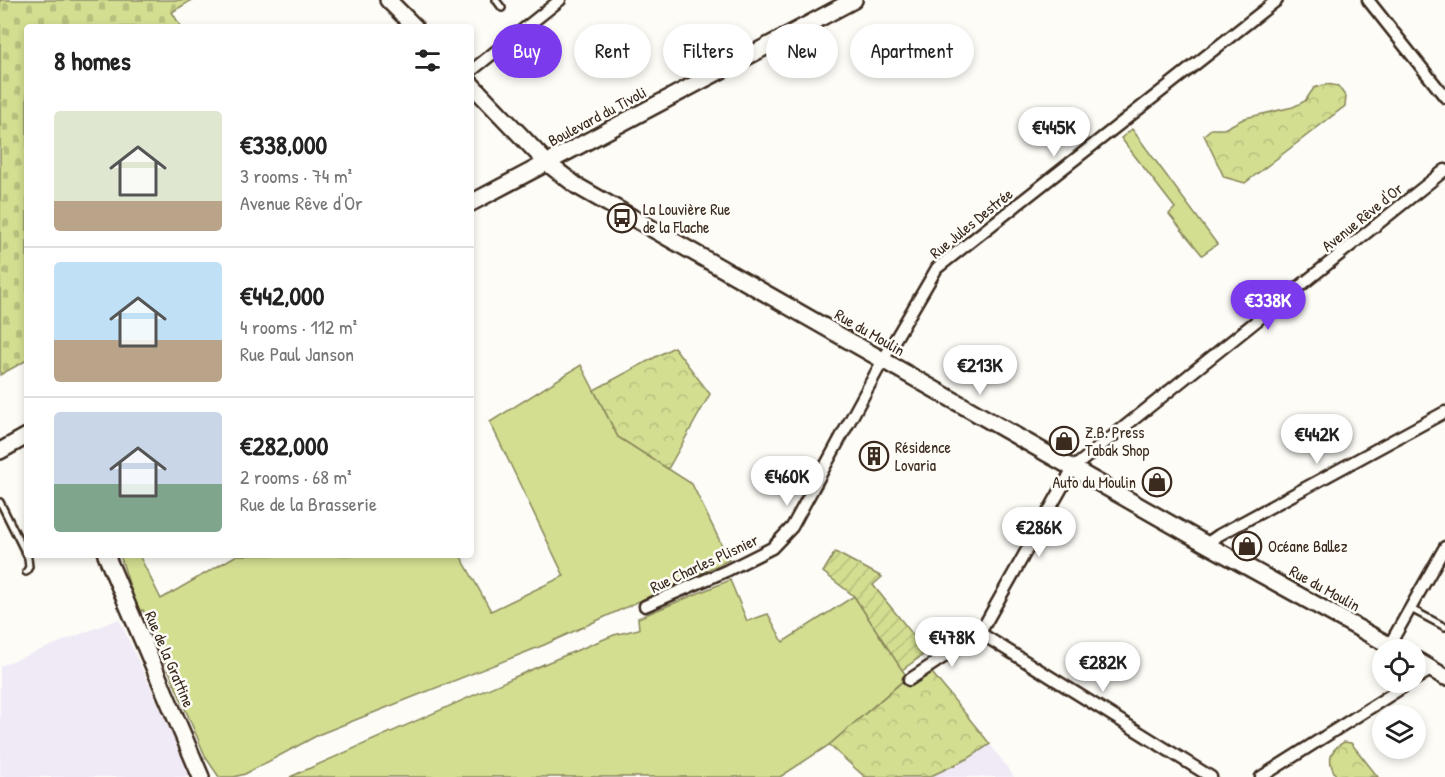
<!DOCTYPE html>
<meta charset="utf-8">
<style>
:root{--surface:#fff;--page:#f2f2f2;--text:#222;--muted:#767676;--line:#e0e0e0;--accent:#7c3aed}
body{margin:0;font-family:"Patrick Hand",sans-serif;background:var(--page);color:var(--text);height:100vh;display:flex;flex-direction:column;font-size:22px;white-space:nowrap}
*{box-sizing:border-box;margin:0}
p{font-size:20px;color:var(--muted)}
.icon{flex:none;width:33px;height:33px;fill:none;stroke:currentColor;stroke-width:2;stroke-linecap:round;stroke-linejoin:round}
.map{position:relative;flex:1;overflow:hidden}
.details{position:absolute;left:24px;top:24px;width:450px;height:534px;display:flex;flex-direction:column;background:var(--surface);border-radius:6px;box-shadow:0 3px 9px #0003}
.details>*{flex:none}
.hud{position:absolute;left:492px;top:24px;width:570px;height:54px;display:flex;gap:12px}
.fabs{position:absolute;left:1372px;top:639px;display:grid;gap:12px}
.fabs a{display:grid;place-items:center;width:54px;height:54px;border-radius:50%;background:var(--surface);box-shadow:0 3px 9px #0003;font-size:30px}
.price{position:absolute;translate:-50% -51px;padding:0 14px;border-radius:21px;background:#fff;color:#222;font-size:20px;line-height:39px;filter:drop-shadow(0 2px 3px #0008)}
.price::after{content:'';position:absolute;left:50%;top:36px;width:18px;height:14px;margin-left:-9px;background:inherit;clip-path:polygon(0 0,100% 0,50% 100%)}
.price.on{background:var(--accent);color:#fff}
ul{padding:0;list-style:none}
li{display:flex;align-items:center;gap:18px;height:150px;padding:0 30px}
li+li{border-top:2px solid var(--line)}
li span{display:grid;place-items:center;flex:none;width:168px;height:120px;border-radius:6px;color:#555}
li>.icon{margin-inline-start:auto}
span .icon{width:72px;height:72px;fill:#fffc;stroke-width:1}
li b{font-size:26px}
h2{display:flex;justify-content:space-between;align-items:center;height:72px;padding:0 30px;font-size:26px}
.chip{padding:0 21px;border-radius:27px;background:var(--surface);box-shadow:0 3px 9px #0003;font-size:21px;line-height:54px}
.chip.on{background:var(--accent);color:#fff}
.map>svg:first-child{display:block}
.built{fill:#f0eaf6}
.green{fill:#d3de91;stroke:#878458;stroke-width:1.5}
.forest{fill:url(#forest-crowns);stroke:#878458;stroke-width:1.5}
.cemetery{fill:url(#cemetery-stones);stroke:#878458;stroke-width:1.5}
.garden{fill:url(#garden-furrows);stroke:#878458;stroke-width:1.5}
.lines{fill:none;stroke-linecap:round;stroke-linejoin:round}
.lane-casing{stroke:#3b2a1e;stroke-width:10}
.street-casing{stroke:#3b2a1e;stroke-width:15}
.secondary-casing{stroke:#3b2a1e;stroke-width:20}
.lane{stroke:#fdfcf7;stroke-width:5}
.street{stroke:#fdfcf7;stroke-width:10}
.secondary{stroke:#fdfcf7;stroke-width:15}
.labels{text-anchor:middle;stroke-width:5;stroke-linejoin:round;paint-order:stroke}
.street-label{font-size:16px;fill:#3b2a1e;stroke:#fdfcf7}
.poi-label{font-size:16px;fill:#3b2a1e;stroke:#fdfcf7;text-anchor:start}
</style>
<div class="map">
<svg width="1445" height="777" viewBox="0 0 1445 777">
<defs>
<pattern id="forest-crowns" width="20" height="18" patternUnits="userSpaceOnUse" patternTransform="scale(1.5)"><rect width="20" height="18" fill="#d3de91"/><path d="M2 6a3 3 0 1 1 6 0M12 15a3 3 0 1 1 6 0" fill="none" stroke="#b6bf7d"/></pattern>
<pattern id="cemetery-stones" width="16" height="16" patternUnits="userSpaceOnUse" patternTransform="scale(1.5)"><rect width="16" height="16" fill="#d3de91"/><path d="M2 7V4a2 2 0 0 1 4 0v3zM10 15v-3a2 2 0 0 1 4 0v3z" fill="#b6bf7d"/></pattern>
<pattern id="garden-furrows" width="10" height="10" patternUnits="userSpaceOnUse" patternTransform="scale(1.5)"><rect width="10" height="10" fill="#d3de91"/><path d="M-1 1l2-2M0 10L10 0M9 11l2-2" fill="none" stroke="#b6bf7d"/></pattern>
</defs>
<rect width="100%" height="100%" fill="#fdfcf7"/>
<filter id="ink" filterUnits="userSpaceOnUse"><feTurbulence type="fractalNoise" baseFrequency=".0167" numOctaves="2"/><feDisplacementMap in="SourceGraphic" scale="12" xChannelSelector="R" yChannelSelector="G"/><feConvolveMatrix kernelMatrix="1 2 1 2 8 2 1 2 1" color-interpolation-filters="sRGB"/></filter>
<g filter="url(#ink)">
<path class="built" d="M119 619 192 777H0V666Z
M990 744 1014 777H929L969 758Z"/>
<path class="green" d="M1132 129 1217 244 1202 255 1169 214 1175 208 1121 138Z
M581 365 618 437 692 484 729 560 544 645 320 734 245 774 234 777H219L206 758 143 610 138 612 120 555H139L161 599 237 555H460L491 611 564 576 490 422Z
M730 580 747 621 768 614 783 642 854 596 907 677 829 745 780 777H290L544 664 614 635 639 629 638 618Z"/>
<path class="forest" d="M1327 84 1338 86 1346 97 1345 106 1245 183 1224 177 1204 135 1211 129H1224L1245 118 1293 107 1305 101 1314 88Z
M674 347 710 394 668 469 618 437 594 390Z
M924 663 990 744 969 758 929 777H865L829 745Z
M1344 742 1351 743 1378 777H1337C1327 762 1328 751 1344 742Z"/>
<path class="cemetery" d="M0 0H192L172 12 181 27H27V360L0 375Z"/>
<path class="garden" d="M835 552 882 577 873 585 927 652 902 670 854 596 823 572Z"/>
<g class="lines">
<g class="lane-casing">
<path id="lane" d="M496 0 502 8
M0 502 28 558 29 567 26 572
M1411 609 1445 627"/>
</g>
<g class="street-casing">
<path id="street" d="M1368 0 1445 97
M471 71 560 0
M1206 544 1219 535 1445 412
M645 606 726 571 772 548 792 527 883 360 937 268 1277 0
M980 633 1211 777
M1390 644 1445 547
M1416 679 1432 669
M909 680 980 633 1073 468 1445 170
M1261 777 1411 682"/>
</g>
<g class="secondary-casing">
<path id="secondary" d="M388 0 415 27
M471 84 547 163 577 186 1206 544 1398 650
M471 203 854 0
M0 451 27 436
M106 555 201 777
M1416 660 1445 677"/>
</g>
<use href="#lane" class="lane"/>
<use href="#street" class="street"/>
<use href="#secondary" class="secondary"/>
</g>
</g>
<defs>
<g id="bus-ring" transform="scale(1.5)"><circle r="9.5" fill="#fdfcf7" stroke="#3b2a1e" stroke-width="1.5"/><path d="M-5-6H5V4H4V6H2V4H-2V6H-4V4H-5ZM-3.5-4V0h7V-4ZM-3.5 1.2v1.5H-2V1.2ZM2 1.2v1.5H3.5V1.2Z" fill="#3b2a1e"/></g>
<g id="shop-ring" transform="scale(1.5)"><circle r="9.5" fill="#fdfcf7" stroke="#3b2a1e" stroke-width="1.5"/><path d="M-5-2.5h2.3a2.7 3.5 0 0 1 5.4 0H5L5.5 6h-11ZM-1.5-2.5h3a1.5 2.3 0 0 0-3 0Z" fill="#3b2a1e"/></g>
<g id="building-ring" transform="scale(1.5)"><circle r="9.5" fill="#fdfcf7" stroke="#3b2a1e" stroke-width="1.5"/><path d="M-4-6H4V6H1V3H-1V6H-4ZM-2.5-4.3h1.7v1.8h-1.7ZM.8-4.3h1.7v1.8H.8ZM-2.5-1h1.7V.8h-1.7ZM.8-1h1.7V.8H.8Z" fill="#3b2a1e"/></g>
</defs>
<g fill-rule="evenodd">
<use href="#bus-ring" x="622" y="218"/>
<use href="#shop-ring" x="1064" y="441"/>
<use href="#building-ring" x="874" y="456"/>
<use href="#shop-ring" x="1157" y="482"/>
<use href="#shop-ring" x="1247" y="546"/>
</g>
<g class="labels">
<g class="street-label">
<text transform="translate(597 116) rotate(-28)" y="6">Boulevard du Tivoli</text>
<text transform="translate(1362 217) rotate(-39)" y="6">Avenue Rêve d'Or</text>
<text transform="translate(971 223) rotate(-39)" y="6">Rue Jules Destrée</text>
<text transform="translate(870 332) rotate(30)" y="6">Rue du Moulin</text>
<text transform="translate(704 563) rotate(-25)" y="6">Rue Charles Plisnier</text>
<text transform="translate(1325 588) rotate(29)" y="6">Rue du Moulin</text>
<text transform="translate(170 659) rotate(67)" y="6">Rue de la Grattine</text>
</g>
<g class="poi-label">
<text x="643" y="215">La Louvière Rue<tspan x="643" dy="18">de la Flache</tspan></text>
<text x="1085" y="438">Z.B. Press<tspan x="1085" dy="18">Tabak Shop</tspan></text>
<text x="895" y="453">Résidence<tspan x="895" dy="18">Lovaria</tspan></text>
<text x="1136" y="488" text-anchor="end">Auto du Moulin</text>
<text x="1268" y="552">Océane Ballez</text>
</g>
</g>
</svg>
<div class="fabs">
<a><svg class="icon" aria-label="locate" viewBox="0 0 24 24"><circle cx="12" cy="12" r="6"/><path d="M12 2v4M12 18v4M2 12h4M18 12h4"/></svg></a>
<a><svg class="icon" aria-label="layers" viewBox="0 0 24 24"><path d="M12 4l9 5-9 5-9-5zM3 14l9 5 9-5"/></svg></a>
</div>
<b class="price" style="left:1054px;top:158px">€445K</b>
<b class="price on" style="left:1268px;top:331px">€338K</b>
<b class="price" style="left:980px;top:396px">€213K</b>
<b class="price" style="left:1317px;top:465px">€442K</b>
<b class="price" style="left:787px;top:507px">€460K</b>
<b class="price" style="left:1039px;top:558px">€286K</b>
<b class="price" style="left:952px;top:668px">€478K</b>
<b class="price" style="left:1103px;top:693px">€282K</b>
<div class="hud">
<a class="chip on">Buy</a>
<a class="chip">Rent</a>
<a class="chip">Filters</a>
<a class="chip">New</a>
<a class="chip">Apartment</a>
</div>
<section class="details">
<h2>8 homes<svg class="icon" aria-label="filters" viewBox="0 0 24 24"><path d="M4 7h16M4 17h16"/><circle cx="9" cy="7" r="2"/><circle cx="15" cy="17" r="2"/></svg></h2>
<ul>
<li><span style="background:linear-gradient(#dfe7d0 75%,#b9a48a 0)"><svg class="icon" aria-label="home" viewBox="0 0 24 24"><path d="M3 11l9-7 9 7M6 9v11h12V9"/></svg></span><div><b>€338,000</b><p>3 rooms · 74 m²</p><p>Avenue Rêve d'Or</p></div></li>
<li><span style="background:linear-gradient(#bfe0f5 65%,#b9a48a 0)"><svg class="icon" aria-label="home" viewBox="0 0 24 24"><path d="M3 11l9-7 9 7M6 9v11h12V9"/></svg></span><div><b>€442,000</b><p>4 rooms · 112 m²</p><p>Rue Paul Janson</p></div></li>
<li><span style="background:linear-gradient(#c9d6e8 60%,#7fa58c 0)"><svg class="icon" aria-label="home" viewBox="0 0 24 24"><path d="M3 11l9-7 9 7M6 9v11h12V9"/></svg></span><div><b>€282,000</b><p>2 rooms · 68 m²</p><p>Rue de la Brasserie</p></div></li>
</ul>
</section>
</div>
